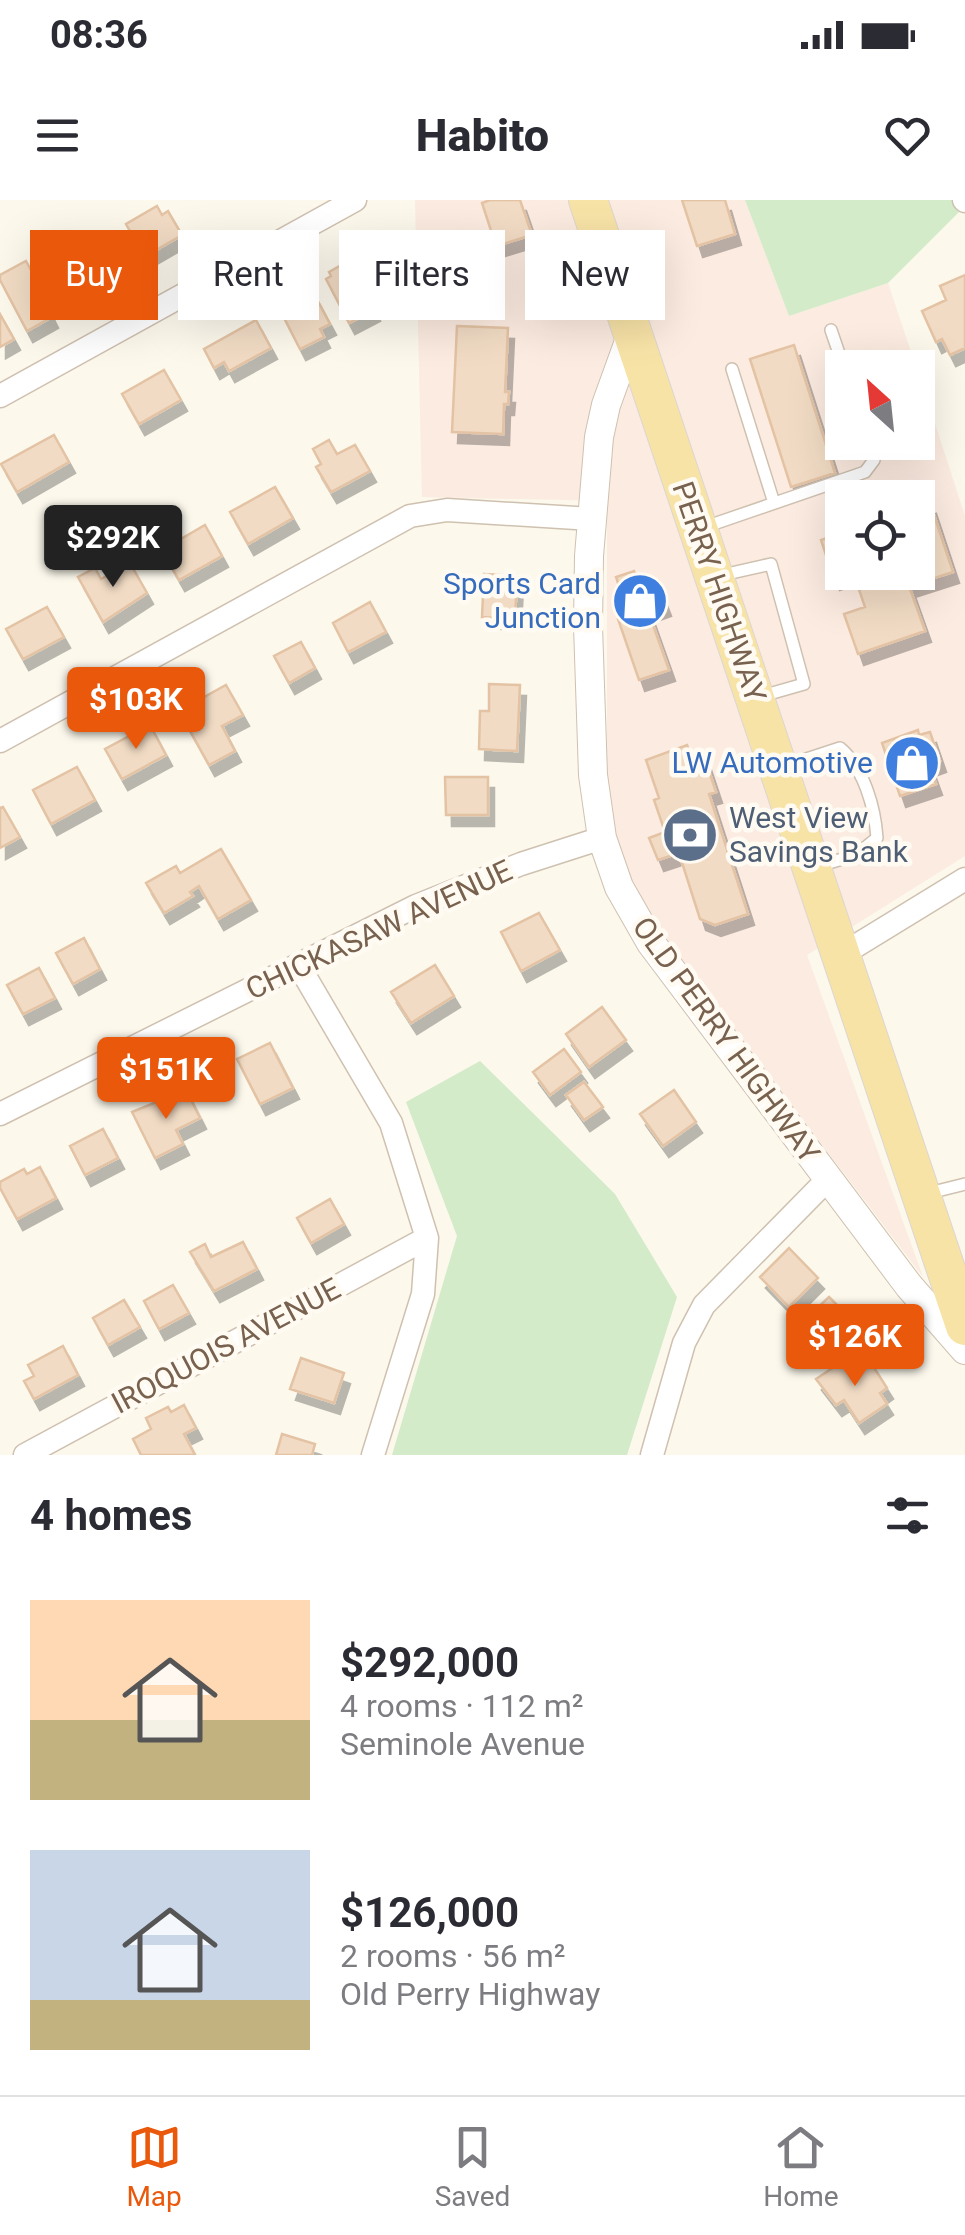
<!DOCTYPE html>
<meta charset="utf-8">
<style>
:root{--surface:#fff;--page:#f7f7f7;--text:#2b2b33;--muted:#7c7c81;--line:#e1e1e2;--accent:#ea580c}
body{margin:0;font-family:Roboto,sans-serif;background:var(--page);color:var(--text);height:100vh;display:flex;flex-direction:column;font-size:38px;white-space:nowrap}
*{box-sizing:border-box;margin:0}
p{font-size:32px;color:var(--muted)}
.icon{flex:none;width:55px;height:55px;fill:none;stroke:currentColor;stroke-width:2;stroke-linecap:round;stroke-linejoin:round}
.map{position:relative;height:1255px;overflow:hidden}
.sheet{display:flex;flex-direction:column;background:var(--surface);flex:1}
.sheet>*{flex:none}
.banner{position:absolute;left:30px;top:30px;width:905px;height:90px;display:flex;gap:20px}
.needle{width:65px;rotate:333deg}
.buttons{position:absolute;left:825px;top:150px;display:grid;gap:20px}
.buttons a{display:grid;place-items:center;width:110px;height:110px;border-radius:0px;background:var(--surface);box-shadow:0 10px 40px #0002;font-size:50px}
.price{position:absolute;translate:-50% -85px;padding:0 22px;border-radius:10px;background:var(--accent);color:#fff;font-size:32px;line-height:65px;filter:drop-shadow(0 2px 5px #0008)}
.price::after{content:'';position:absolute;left:50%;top:60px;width:30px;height:22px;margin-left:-15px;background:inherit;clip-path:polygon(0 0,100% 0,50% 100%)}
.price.active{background:#222;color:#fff}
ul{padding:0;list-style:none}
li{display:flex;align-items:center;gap:30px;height:250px;padding:0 30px}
li span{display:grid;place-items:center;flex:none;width:280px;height:200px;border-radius:0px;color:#555}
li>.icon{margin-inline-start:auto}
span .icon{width:120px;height:120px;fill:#fffc;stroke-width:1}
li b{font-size:42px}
h2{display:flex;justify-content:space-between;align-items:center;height:120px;padding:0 30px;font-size:42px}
.tag{padding:0 35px;border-radius:0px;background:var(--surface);box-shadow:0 10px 40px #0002;font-size:35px;line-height:90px}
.tag.active{background:var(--accent);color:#fff}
.status{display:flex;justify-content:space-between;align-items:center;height:70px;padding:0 50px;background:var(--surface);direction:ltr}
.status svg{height:28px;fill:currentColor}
header{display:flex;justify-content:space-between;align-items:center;height:130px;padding:0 30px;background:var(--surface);font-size:45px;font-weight:800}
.tab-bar{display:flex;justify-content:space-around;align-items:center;height:140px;border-top:2px solid var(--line);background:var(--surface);font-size:28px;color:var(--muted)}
.tab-bar a{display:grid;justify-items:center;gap:5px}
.tab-bar .active{color:var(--accent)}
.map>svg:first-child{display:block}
.commercial{fill:#fcebe0;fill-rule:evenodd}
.green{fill:#d3ebc9}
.building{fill:#f1dbc4;stroke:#e4c3a4;stroke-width:2.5;filter:url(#shadow)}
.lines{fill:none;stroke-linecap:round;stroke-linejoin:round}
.service-casing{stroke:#cfc1b0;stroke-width:14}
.minor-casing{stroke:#cfc1b0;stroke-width:25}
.tertiary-casing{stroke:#cfc1b0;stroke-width:30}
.primary-casing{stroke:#dcd6d1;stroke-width:40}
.service{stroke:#fff;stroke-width:11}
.minor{stroke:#fff;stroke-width:22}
.tertiary{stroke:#fff;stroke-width:28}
.primary{stroke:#f8e3a7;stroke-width:38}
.labels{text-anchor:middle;stroke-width:9;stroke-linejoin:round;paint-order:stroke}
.shop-label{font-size:30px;fill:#366cbe;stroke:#fffbf2;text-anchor:end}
.street-label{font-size:30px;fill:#78614e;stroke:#fffbf2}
.service-label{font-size:30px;fill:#4e5e75;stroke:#fffbf2;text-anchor:start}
</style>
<div class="status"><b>08:36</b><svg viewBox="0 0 49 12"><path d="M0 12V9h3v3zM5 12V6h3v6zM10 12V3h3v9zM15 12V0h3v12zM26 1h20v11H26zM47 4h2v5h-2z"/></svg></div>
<header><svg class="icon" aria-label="menu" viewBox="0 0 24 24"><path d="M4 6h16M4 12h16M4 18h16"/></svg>Habito<svg class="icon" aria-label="heart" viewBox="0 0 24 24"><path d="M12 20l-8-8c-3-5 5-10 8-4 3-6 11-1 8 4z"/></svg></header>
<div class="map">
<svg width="965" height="1255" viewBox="0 0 965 1255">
<defs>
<filter id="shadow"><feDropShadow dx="6" dy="11" stdDeviation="0" flood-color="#0004"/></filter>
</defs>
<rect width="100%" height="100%" fill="#fcf8ec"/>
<path class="commercial" d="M415 0H745L789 116 888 83 916 167 842 168V242H918V171L965 316V656L807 755 923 1077 692 774 640 702 620 655 607 586V301L422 297ZM842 298H918V372H842Z"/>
<path class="green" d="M745 0H952L959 12 888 83 789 116Z
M480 861 615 994 677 1097 627 1255H392L457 1036 406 902Z"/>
<path class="building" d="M490 0H520L532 35 496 46 482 3Z
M682 0H725L735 34 697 46Z
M157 6 162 15 168 11 182 35 144 57 126 24Z
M26 61 51 107 48 109 52 117 27 131 0 80V75Z
M345 63 347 67 351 65 355 73 366 67 382 97 370 103 374 110 349 123 326 79 331 76 329 72Z
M965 75V148L950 155 942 139 936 142 922 111 946 100 940 86Z
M300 87 306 98 314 94 330 124 320 129 324 137 300 149 280 110 285 107 280 98Z
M0 114 14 139 0 147Z
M256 120 271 148 229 171 224 162 214 168 204 149Z
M457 126 508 128 505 192H509L508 204H504L503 234 452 232Z
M794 145 835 273 791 287 750 159Z
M164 170 181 200 139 224 122 194Z
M54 235 69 262 17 292 1 264Z
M329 240 337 254 355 245 370 271 331 292 316 267 321 264 313 249Z
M275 287 293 318 248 344 230 312Z
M930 303 953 372 909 386 925 431 858 454 844 414 865 407 853 372H918V308Z
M205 325 222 356 179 380 156 340 173 329 179 340Z
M842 333V372H853L834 379 821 340Z
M130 363 147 393 103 422 78 377 95 368 101 379Z
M634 371 640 388 656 382 665 405 648 411 669 470 639 480 618 419 629 415 616 377Z
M484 374 517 376 515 419 482 417Z
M370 402 386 432 348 452 333 423Z
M47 407 64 437 23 459 6 429Z
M301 442 315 468 289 483 274 456Z
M489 484 520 485 517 551 479 549 480 511H489Z
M226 485 243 515 222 526 235 551 209 565 179 511Z
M150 525 166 555 122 579 105 549Z
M918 530 919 535 930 532 940 561 929 565 936 584 900 596 882 543Z
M687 545 694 563 705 559 716 592 709 594 748 714 715 725 700 719 679 653 658 660 649 638 665 632 654 600 659 598 646 560Z
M77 567 95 600 51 624 33 590Z
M445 577H488V615H446Z
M3 607 20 637 0 648V608Z
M221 649 251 700 218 719 199 686 190 692 193 696 164 713 146 683 176 666 180 673Z
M539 713 560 750 521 771 501 732Z
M84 738 100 769 73 784 56 753Z
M435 765 454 796 411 823 391 792Z
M39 768 55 798 23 814 7 785Z
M602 807 626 840 589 867 566 834Z
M270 843 293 888 260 904 237 859Z
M564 849 581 872 550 895 533 872Z
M584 882 603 907 584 920 566 895Z
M186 890 200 918 176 930 183 944 155 958 132 912Z
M674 890 696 922 663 946 640 914Z
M103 929 118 958 85 975 70 946Z
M40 967 56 998 17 1019 0 988V982L24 969 27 974Z
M330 999 344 1024 311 1043 297 1018Z
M243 1042 257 1069 214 1091 190 1052 205 1044 211 1057Z
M789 1048 818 1078 789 1107 760 1077Z
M173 1085 189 1113 159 1129 144 1101Z
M829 1097 851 1119 818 1150 797 1127Z
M124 1100 140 1127 108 1145 93 1118Z
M63 1146 78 1175 34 1199 24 1181 34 1176 28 1165Z
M301 1158 344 1173 334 1203 290 1189Z
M843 1161 852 1175 871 1163 887 1188 880 1193 887 1204 859 1223 844 1200 836 1205 816 1179Z
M184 1205 196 1228 184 1234 195 1255H141L133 1239 151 1229 146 1218 168 1207 171 1212Z
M282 1234 315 1244 312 1255H276Z"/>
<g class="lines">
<g class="service-casing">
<path id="service" d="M831 130 844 168
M732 169 774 303
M702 328 865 272 874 260 870 242
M718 376 771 364 804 484 762 496
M782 567 840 548C864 568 875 608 877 638L856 655 815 667
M925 994 965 984"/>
</g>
<g class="minor-casing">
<path id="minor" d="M964 0 965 1
M0 196 355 0
M0 541 410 316 447 310 592 319
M841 755 965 679
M299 766 391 923 427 1038 423 1094 373 1255
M0 914 416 706 521 664 602 638
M25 1255 427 1038
M652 1255 684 1143 704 1105 828 979"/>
</g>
<g class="tertiary-casing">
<path id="tertiary" d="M632 133 606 205 599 237 589 356 588 426 593 575 602 638 619 687 651 743 909 1086 965 1150"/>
</g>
<g class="primary-casing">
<path id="primary" d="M588 0 965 1126"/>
</g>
<use href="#service" class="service"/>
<use href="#minor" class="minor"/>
<use href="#tertiary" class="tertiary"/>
<use href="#primary" class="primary"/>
</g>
<defs>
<g id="shop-disc" transform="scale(2.875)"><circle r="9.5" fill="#3f7fe0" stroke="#fffbf2"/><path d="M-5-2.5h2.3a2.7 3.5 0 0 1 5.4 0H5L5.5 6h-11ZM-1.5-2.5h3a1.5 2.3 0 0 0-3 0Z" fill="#fff"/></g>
<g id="bank-disc" transform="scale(2.875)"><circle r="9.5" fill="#5c6f8a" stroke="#fffbf2"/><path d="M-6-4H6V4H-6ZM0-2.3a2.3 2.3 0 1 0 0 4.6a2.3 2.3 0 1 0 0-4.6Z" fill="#fff"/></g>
</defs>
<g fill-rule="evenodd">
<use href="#shop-disc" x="640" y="401"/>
<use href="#shop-disc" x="912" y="563"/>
<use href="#bank-disc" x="690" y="635"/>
</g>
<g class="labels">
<g class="shop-label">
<text x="601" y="394">Sports Card<tspan x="601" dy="34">Junction</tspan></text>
<text x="873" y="573">LW Automotive</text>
</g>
<g class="street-label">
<text transform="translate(719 392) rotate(71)" y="10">PERRY HIGHWAY</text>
<text transform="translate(379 730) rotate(-25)" y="10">CHICKASAW AVENUE</text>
<text transform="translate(726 840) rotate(54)" y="10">OLD PERRY HIGHWAY</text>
<text transform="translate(226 1146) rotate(-28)" y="10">IROQUOIS AVENUE</text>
</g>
<g class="service-label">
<text x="729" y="628">West View<tspan x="729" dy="34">Savings Bank</tspan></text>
</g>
</g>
</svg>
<div class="buttons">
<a><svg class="needle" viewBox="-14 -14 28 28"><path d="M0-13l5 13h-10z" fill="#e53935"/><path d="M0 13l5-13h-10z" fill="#7c7c81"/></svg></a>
<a><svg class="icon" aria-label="locate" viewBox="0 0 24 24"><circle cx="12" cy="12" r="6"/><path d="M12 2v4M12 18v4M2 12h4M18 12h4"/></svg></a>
</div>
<b class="price active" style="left:113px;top:390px">$292K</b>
<b class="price" style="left:136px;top:552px">$103K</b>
<b class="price" style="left:166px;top:922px">$151K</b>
<b class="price" style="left:855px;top:1189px">$126K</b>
<div class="banner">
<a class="tag active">Buy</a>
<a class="tag">Rent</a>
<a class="tag">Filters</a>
<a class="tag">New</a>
</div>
</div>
<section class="sheet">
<h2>4 homes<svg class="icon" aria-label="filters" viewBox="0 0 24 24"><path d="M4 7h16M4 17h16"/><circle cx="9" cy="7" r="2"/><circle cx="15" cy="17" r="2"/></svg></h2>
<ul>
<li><span style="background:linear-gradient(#ffd9b3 60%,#c2b280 0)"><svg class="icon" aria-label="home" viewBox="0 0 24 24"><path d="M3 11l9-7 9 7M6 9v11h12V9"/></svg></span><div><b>$292,000</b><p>4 rooms · 112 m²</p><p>Seminole Avenue</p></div></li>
<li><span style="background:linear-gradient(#c9d6e8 75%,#c2b280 0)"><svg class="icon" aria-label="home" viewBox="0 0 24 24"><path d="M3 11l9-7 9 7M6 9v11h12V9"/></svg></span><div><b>$126,000</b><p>2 rooms · 56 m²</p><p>Old Perry Highway</p></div></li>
</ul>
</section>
<nav class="tab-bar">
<a class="active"><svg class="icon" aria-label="map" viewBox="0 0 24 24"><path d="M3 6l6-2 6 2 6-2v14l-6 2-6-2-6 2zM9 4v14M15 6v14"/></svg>Map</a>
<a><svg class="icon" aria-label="saved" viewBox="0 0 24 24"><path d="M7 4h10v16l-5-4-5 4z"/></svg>Saved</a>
<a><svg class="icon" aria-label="home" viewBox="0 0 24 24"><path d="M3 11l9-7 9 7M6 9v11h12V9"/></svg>Home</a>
</nav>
